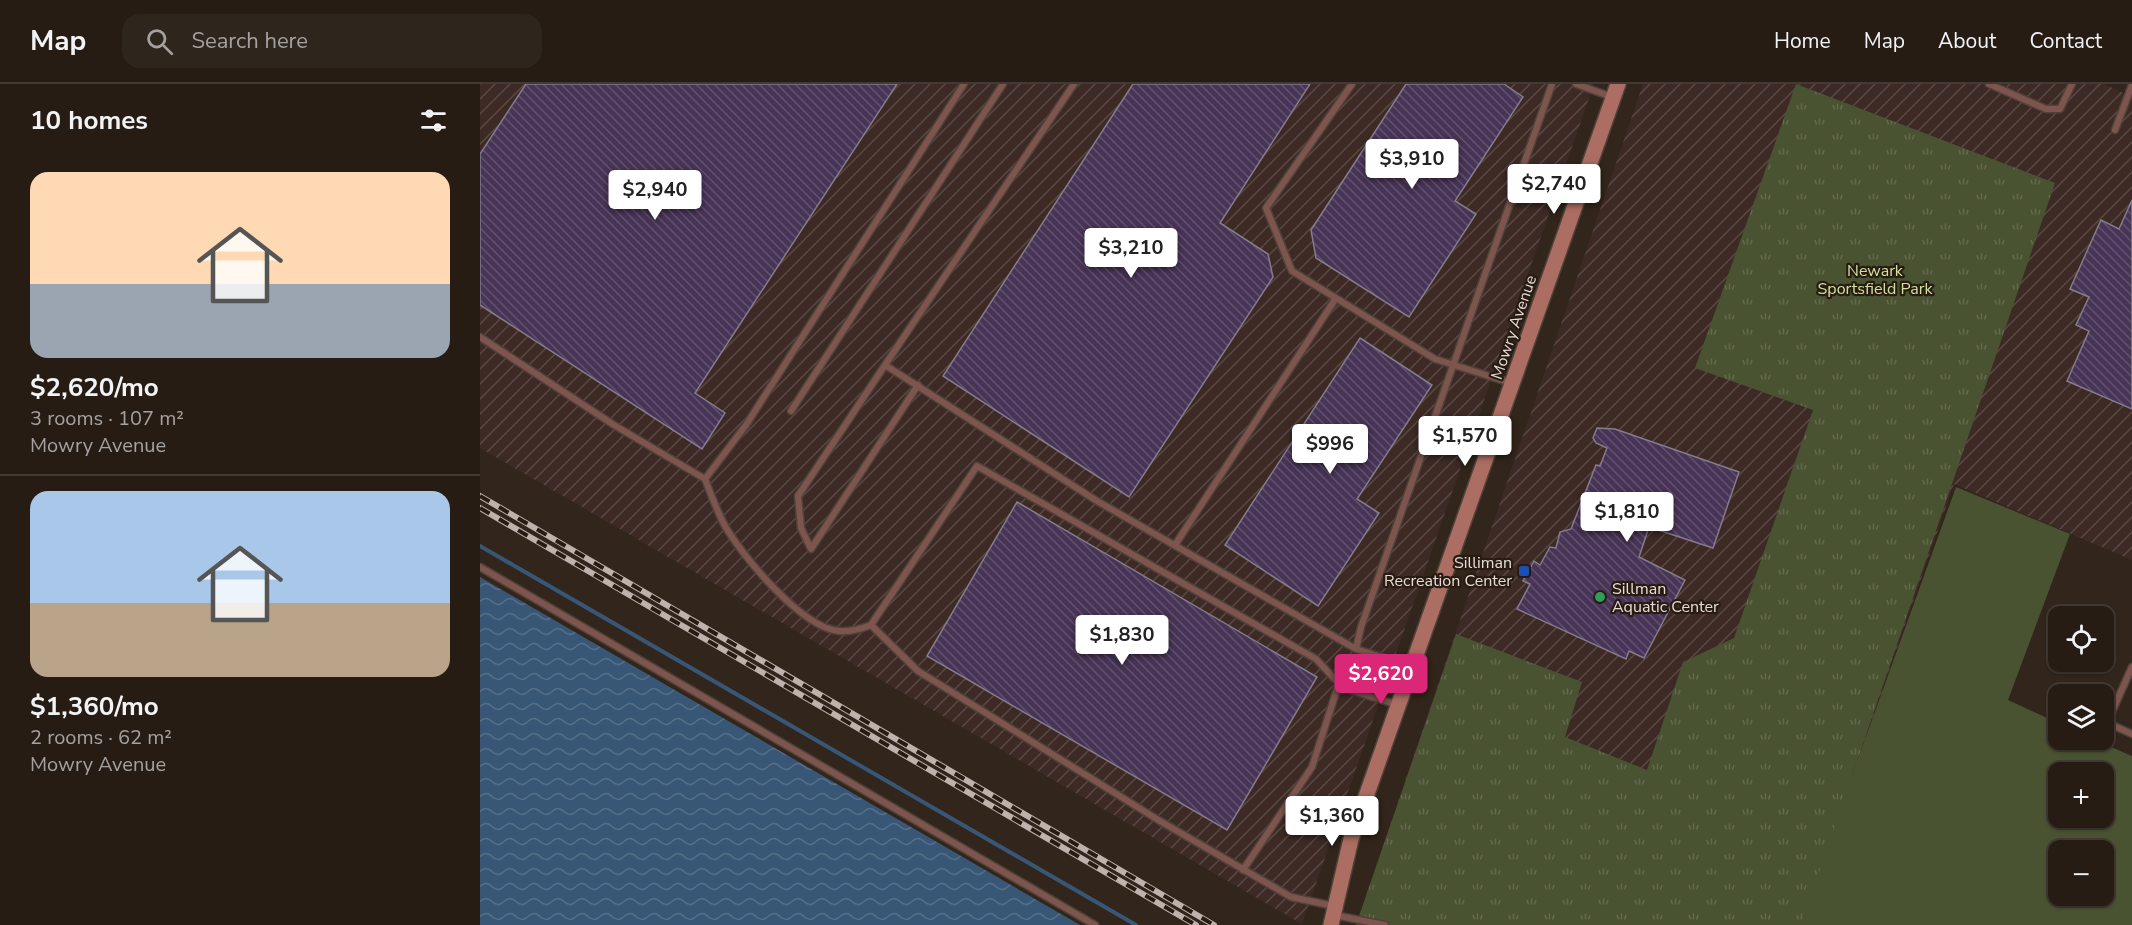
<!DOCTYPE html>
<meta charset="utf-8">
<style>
:root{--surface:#261c14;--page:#2e251d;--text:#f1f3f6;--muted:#a4a1a0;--line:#423a34;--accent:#db2777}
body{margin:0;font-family:"Nunito Sans",sans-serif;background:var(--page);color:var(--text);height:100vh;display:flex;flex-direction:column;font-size:22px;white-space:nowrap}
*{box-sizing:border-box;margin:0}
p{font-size:20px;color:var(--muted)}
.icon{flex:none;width:33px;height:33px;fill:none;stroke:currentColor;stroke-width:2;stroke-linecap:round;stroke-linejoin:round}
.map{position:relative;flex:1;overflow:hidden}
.side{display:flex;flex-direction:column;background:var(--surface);width:480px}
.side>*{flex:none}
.tools{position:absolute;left:1568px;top:522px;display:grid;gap:12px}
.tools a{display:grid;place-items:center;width:66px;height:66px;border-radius:12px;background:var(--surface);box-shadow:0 2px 4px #0004,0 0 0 2px var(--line);font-size:30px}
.price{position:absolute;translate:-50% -51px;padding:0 14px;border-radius:6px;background:#fff;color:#222;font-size:20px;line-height:39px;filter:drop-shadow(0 2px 3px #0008)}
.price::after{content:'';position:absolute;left:50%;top:36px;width:18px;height:14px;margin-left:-9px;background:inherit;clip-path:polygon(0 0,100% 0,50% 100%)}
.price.current{background:var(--accent);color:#fff}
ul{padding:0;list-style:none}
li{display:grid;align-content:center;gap:12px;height:318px;padding:0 30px}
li+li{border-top:2px solid var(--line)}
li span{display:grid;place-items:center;height:186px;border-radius:18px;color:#555}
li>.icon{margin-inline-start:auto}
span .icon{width:108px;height:108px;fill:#fffc;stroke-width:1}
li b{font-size:26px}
h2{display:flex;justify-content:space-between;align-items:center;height:72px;padding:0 30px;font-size:26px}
header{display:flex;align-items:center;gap:36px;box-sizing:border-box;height:84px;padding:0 30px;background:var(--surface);border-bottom:2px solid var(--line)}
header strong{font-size:28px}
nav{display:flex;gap:33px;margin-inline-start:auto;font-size:21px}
.search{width:420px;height:54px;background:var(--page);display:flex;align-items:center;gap:15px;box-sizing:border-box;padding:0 21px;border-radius:18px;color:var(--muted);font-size:22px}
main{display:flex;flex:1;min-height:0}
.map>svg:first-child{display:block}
.industrial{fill:url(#industrial-furrows)}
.grass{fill:#495231;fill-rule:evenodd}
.park{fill:url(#park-tufts)}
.water{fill:url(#water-waves)}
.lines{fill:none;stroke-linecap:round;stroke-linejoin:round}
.stream{stroke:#385776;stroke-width:4}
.building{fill:url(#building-back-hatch);stroke:#857c8c;stroke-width:1.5}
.lane-casing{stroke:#4f4239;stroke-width:9}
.secondary-casing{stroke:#4f4239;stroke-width:18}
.lane{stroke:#7d554e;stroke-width:6}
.secondary{stroke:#ac6d62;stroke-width:15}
.rail-casing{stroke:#bdb2ac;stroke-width:6}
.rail{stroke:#281b12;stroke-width:4;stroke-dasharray:11;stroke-linecap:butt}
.transit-dot{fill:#1a4fb4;stroke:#281b12;stroke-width:2}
.leisure-dot{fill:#2e9e5b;stroke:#281b12;stroke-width:2}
.labels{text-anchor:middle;stroke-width:4.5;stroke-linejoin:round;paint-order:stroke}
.park-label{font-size:16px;fill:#cee29e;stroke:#281b12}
.street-label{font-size:16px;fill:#e6dcd6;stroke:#281b12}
.poi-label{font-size:16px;fill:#e6dcd6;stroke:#281b12;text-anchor:end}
</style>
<header>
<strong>Map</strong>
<div class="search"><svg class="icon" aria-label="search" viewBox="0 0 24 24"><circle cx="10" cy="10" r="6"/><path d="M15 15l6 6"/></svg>Search here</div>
<nav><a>Home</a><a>Map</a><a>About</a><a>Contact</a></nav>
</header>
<main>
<section class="side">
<h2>10 homes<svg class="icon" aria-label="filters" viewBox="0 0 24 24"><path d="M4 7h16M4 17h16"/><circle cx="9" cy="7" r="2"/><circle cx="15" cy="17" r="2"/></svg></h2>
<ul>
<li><span style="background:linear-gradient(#ffd9b3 60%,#9aa5b1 0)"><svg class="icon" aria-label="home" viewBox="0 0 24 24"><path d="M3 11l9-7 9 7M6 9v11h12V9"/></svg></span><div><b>$2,620/mo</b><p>3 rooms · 107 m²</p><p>Mowry Avenue</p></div></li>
<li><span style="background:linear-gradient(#a9c7e8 60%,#b9a48a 0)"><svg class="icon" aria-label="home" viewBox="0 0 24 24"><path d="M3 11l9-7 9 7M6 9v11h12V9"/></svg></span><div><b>$1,360/mo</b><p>2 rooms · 62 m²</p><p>Mowry Avenue</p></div></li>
</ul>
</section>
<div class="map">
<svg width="1652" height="841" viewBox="0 0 1652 841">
<defs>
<pattern id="industrial-furrows" width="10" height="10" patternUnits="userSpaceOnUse" patternTransform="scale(1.5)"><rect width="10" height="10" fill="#3d2a25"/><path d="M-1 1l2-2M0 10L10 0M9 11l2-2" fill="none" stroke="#594844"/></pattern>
<pattern id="park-tufts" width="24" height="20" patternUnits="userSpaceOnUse" patternTransform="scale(1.5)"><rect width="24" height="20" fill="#495231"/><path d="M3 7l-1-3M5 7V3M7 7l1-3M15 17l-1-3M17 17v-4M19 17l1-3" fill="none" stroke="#636a4e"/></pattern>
<pattern id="water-waves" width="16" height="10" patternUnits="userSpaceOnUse" patternTransform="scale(1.5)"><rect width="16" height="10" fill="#385776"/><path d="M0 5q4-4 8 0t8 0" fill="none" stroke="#556f89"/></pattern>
<pattern id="building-back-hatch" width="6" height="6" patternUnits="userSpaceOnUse" patternTransform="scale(1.5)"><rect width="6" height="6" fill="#483457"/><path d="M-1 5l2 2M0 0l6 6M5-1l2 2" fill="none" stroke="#62516e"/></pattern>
</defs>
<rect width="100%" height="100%" fill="#32251b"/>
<path class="industrial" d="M0 0H1114L822 840 0 364Z
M1163 0H1624L1652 13V476L1474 400 1321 841H876Z"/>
<path class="grass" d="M1476 403 1590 450 1528 616 1578 639V656H1615L1652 672V841H1318ZM1578 688H1623V734H1578ZM1578 766H1623V812H1578Z"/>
<path class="park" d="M1316 0 1575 99 1321 841H876L976 550 1102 598 1085 653 1167 686 1203 578 1254 554 1333 326 1215 284Z"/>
<path class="water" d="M0 493 600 841H0Z"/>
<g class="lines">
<path class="stream" d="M0 462 656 841"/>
</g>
<path class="building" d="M46 0H417L215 309 245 329 222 365 0 221V70Z
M653 0H830L740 139 788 170 793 193 649 413 463 292Z
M926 0H1024L1043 13 975 117 996 130 929 233 836 174 831 146Z
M1652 116V325L1587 297 1609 247 1596 241 1609 213 1590 205 1621 136 1639 145Z
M880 254 952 301 877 415 899 429 838 522 745 461Z
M1117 344 1135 345 1259 388 1233 464 1169 443 1159 473 1205 496 1164 574 1149 567 1146 575 1037 525 1050 500 1043 497 1054 477 1060 481 1070 463 1076 464 1080 448 1091 445 1116 381 1120 382 1127 364 1116 359 1113 354Z
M537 418 837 593 747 746 447 572Z"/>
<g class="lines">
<g class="lane-casing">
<path id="lane" d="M594 0 405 281 617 417 876 565 881 543 1072 0
M872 0 786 124 812 187 955 275 1031 299
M1096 0 1132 13
M1509 0 1566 25H1580L1592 0
M1635 46 1652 1
M0 253 134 341 225 395 266 341 484 0
M405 281 318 412 321 444 331 465 438 301
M311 327 523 0
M225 395C231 411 237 427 245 442 263 473 322 544 359 547 371 548 381 545 391 541
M695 461 856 214
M0 483 615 841
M876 565 930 582
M1623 637 1652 650
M1627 639 1652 583
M763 786 832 683 859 599
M854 822 811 813 680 737 438 587 391 541 497 382 836 575 863 604 918 621
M854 831 905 841"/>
</g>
<g class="secondary-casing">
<path id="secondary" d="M851 841 871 755 1138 0"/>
</g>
<use href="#lane" class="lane"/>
<use href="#secondary" class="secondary"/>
<g class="rail-casing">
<path id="rail" d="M0 412 734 841
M0 424 716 841"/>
</g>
<use href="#rail" class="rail"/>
</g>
<rect class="transit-dot" x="1038" y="481" width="12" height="12" rx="3"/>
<circle class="leisure-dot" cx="1120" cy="513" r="6"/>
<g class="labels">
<g class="park-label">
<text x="1395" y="192">Newark<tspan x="1395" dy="18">Sportsfield Park</tspan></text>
</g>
<g class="street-label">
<text transform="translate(1033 243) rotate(-71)" y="6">Mowry Avenue</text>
</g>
<g class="poi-label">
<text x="1032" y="484">Silliman<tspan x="1032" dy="18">Recreation Center</tspan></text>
<text x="1132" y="510" text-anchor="start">Sillman<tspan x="1132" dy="18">Aquatic Center</tspan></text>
</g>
</g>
</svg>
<div class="tools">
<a><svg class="icon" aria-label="locate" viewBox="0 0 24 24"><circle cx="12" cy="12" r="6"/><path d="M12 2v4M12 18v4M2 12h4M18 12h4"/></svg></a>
<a><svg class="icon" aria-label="layers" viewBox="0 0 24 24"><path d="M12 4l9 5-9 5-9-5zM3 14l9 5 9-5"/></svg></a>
<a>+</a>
<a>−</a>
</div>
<b class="price" style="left:932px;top:106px">$3,910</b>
<b class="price" style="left:1074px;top:131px">$2,740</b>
<b class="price" style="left:175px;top:137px">$2,940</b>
<b class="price" style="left:651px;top:195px">$3,210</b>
<b class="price" style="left:985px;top:383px">$1,570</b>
<b class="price" style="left:850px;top:391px">$996</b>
<b class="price" style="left:1147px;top:459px">$1,810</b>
<b class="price" style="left:642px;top:582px">$1,830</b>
<b class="price current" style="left:901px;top:621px">$2,620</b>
<b class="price" style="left:852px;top:763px">$1,360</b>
</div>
</main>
